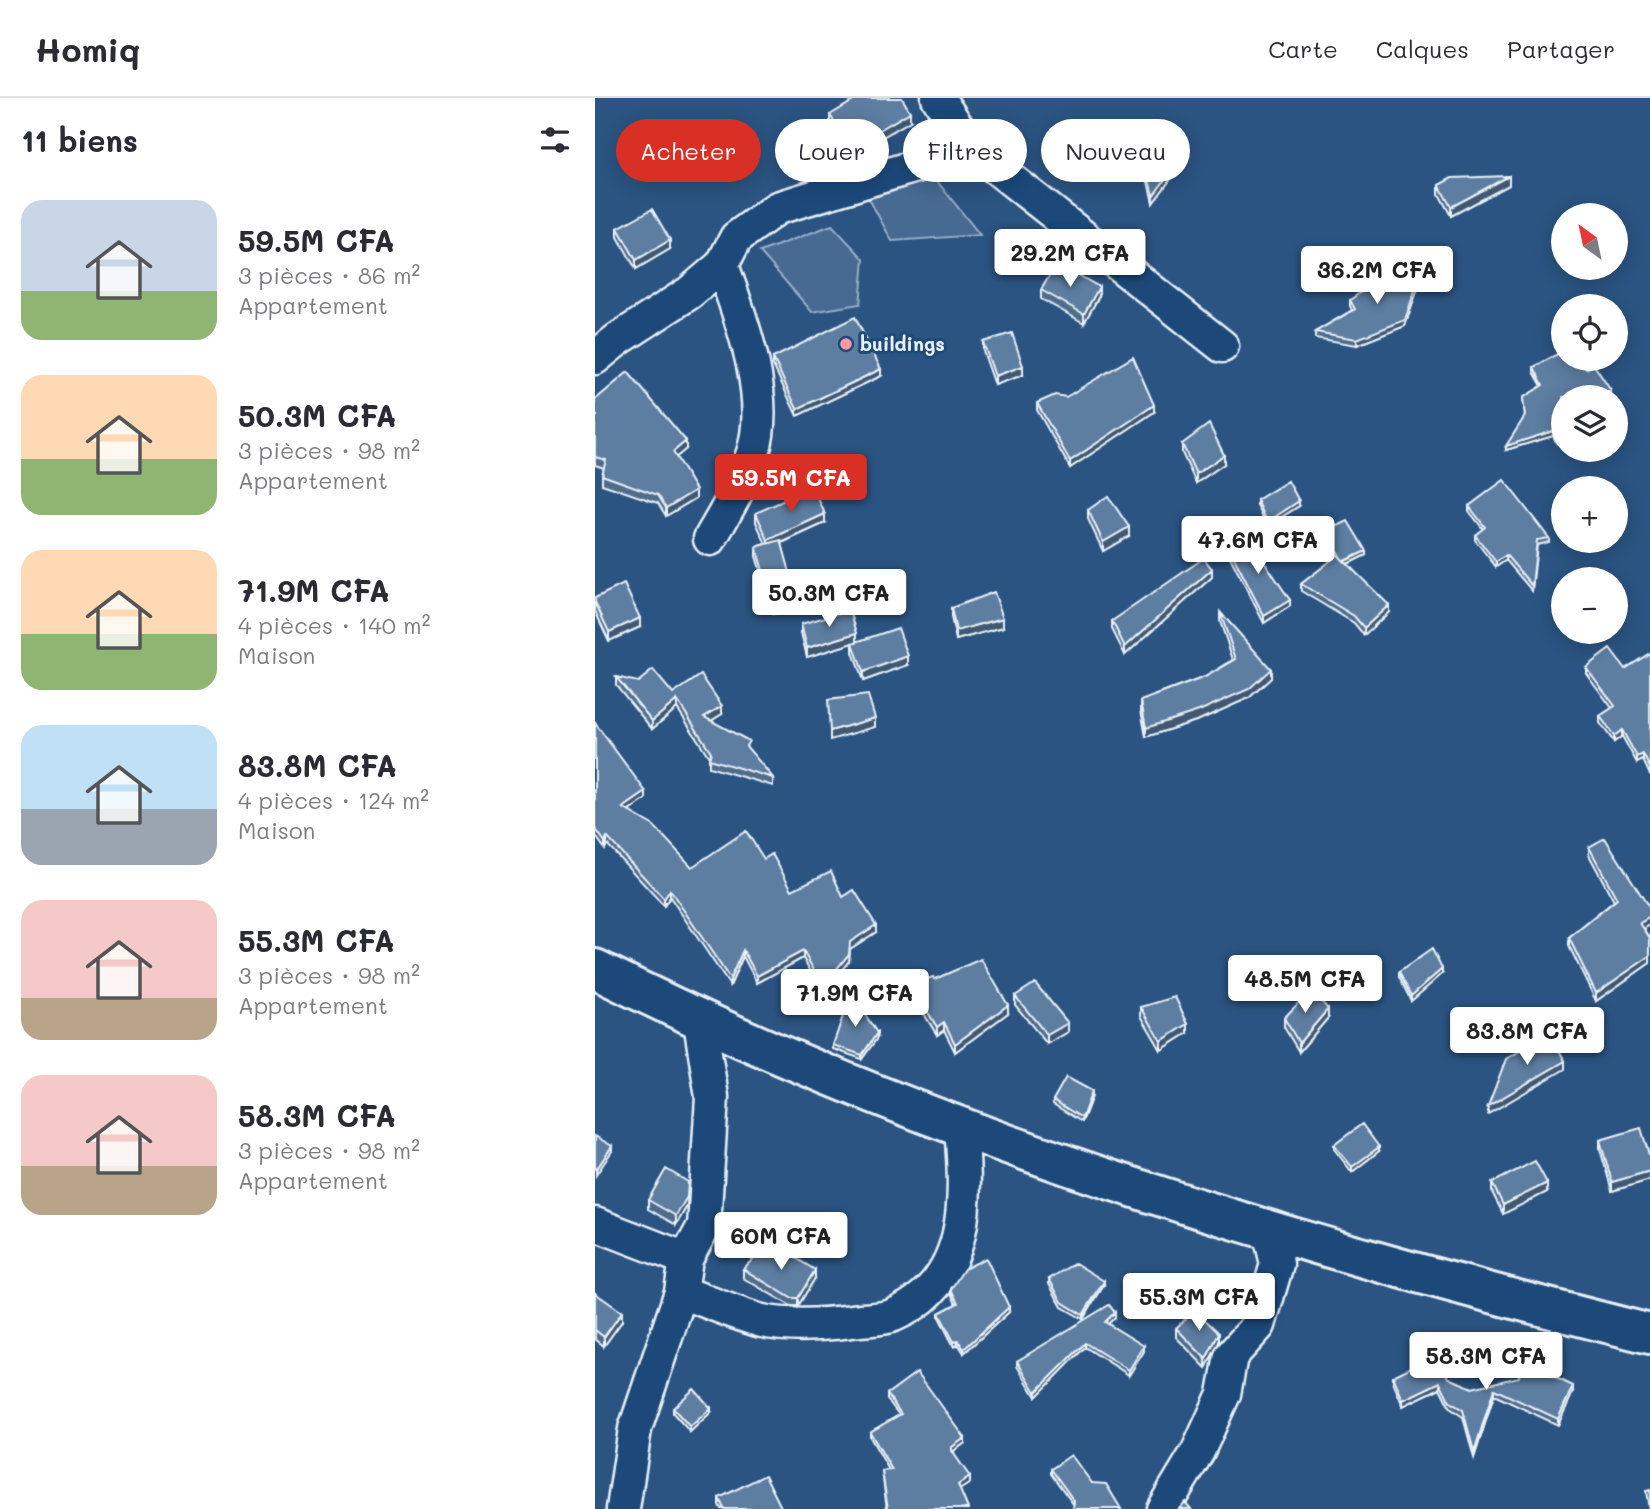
<!DOCTYPE html>
<html lang="fr">
<meta charset="utf-8">
<style>
:root{--surface:#fff;--page:#f2f2f3;--text:#2b2b33;--muted:#7c7c81;--line:#e1e1e2;--accent:#d93025}
body{margin:0;font-family:Mali,sans-serif;background:var(--page);color:var(--text);height:100vh;display:flex;flex-direction:column;font-size:26px;white-space:nowrap}
*{box-sizing:border-box;margin:0}
p{font-size:23px;color:var(--muted)}
.icon{flex:none;width:38px;height:38px;fill:none;stroke:currentColor;stroke-width:2;stroke-linecap:round;stroke-linejoin:round}
.map{position:relative;flex:1;overflow:hidden}
.details{display:flex;flex-direction:column;background:var(--surface);width:595px}
.details>*{flex:none}
.hud{position:absolute;left:21px;top:21px;width:665px;height:63px;display:flex;gap:14px}
.needle{width:46px;rotate:327deg}
.controls{position:absolute;left:956px;top:105px;display:grid;gap:14px}
.controls a{display:grid;place-items:center;width:77px;height:77px;border-radius:50%;background:var(--surface);box-shadow:0 4px 18px #0003;font-size:35px}
.price{position:absolute;translate:-50% -60px;padding:0 16px;border-radius:7px;background:#fff;color:#222;font-size:23px;line-height:46px;filter:drop-shadow(0 2px 4px #0008)}
.price::after{content:'';position:absolute;left:50%;top:42px;width:21px;height:16px;margin-left:-10px;background:inherit;clip-path:polygon(0 0,100% 0,50% 100%)}
.price.current{background:var(--accent);color:#fff}
ul{padding:0;list-style:none}
li{display:flex;align-items:center;gap:21px;height:175px;padding:0 21px}
li span{display:grid;place-items:center;flex:none;width:196px;height:140px;border-radius:21px;color:#555}
li>.icon{margin-inline-start:auto}
span .icon{width:84px;height:84px;fill:#fffc;stroke-width:1}
li b{font-size:30px}
h2{display:flex;justify-content:space-between;align-items:center;height:84px;padding:0 21px;font-size:30px}
.chip{padding:0 24px;border-radius:32px;background:var(--surface);box-shadow:0 4px 18px #0003;font-size:24px;line-height:63px}
.chip.current{background:var(--accent);color:#fff}
header{display:flex;align-items:center;gap:42px;box-sizing:border-box;height:98px;padding:0 35px;background:var(--surface);border-bottom:2px solid var(--line)}
header strong{font-size:33px}
nav{display:flex;gap:38px;margin-inline-start:auto;font-size:24px}
main{display:flex;flex:1;min-height:0}
.map>svg:first-child{display:block}
.green{fill:#476b93;stroke:#98aec6;stroke-width:2}
.lines{fill:none;stroke-linecap:round;stroke-linejoin:round}
.street-casing{stroke:#e8f1f8;stroke-width:37}
.secondary-casing{stroke:#e8f1f8;stroke-width:44}
.street{stroke:#1f4a7a;stroke-width:32}
.secondary{stroke:#1f4a7a;stroke-width:38}
.wall{fill:#506c8a;stroke:#e8f1f8;stroke-width:2}
.shaded-wall{fill:#415871;stroke:#e8f1f8;stroke-width:2}
.building{fill:#5d7da1;stroke:#e8f1f8;stroke-width:2}
.poi-dot{fill:#ff9aa2;stroke:#1f4a7a;stroke-width:2.5}
.labels{text-anchor:middle;stroke-width:6;stroke-linejoin:round;paint-order:stroke}
.poi-label{font-size:19px;font-weight:bold;fill:#e8f1f8;stroke:#1f4a7a;text-anchor:start}
</style>
<header>
<strong>Homiq</strong>
<nav><a>Carte</a><a>Calques</a><a>Partager</a></nav>
</header>
<main>
<section class="details">
<h2>11 biens<svg class="icon" aria-label="filters" viewBox="0 0 24 24"><path d="M4 7h16M4 17h16"/><circle cx="9" cy="7" r="2"/><circle cx="15" cy="17" r="2"/></svg></h2>
<ul>
<li><span style="background:linear-gradient(#c9d6e8 65%,#8fb573 0)"><svg class="icon" aria-label="home" viewBox="0 0 24 24"><path d="M3 11l9-7 9 7M6 9v11h12V9"/></svg></span><div><b>59.5M CFA</b><p>3 pièces · 86 m²</p><p>Appartement</p></div></li>
<li><span style="background:linear-gradient(#ffd9b3 60%,#8fb573 0)"><svg class="icon" aria-label="home" viewBox="0 0 24 24"><path d="M3 11l9-7 9 7M6 9v11h12V9"/></svg></span><div><b>50.3M CFA</b><p>3 pièces · 98 m²</p><p>Appartement</p></div></li>
<li><span style="background:linear-gradient(#ffd9b3 60%,#8fb573 0)"><svg class="icon" aria-label="home" viewBox="0 0 24 24"><path d="M3 11l9-7 9 7M6 9v11h12V9"/></svg></span><div><b>71.9M CFA</b><p>4 pièces · 140 m²</p><p>Maison</p></div></li>
<li><span style="background:linear-gradient(#bfe0f5 60%,#9aa5b1 0)"><svg class="icon" aria-label="home" viewBox="0 0 24 24"><path d="M3 11l9-7 9 7M6 9v11h12V9"/></svg></span><div><b>83.8M CFA</b><p>4 pièces · 124 m²</p><p>Maison</p></div></li>
<li><span style="background:linear-gradient(#f6c9c9 70%,#b9a48a 0)"><svg class="icon" aria-label="home" viewBox="0 0 24 24"><path d="M3 11l9-7 9 7M6 9v11h12V9"/></svg></span><div><b>55.3M CFA</b><p>3 pièces · 98 m²</p><p>Appartement</p></div></li>
<li><span style="background:linear-gradient(#f6c9c9 65%,#b9a48a 0)"><svg class="icon" aria-label="home" viewBox="0 0 24 24"><path d="M3 11l9-7 9 7M6 9v11h12V9"/></svg></span><div><b>58.3M CFA</b><p>3 pièces · 98 m²</p><p>Appartement</p></div></li>
</ul>
</section>
<div class="map">
<svg width="1055" height="1411" viewBox="0 0 1055 1411">
<rect width="100%" height="100%" fill="#2b5482"/>
<filter id="ink" filterUnits="userSpaceOnUse"><feTurbulence type="fractalNoise" baseFrequency=".0143" numOctaves="2"/><feDisplacementMap in="SourceGraphic" scale="14" xChannelSelector="R" yChannelSelector="G"/><feConvolveMatrix kernelMatrix="1 2 1 2 8 2 1 2 1" color-interpolation-filters="sRGB"/></filter>
<g filter="url(#ink)">
<path class="green" d="M337 77 385 137 297 143 268 90Z
M237 127 269 161 265 206 217 214 165 154Z"/>
<g class="lines">
<g class="street-casing">
<path id="street" d="M343 0 377 51 627 248
M0 260 22 242 94 195 127 167 141 140 182 110 377 51
M115 441C131 413 148 386 158 355 176 297 146 221 127 167
M0 1126 91 1161
M86 1194C112 1203 140 1216 167 1223 196 1229 227 1227 257 1223 270 1221 288 1222 299 1217 376 1183 372 1100 366 1031
M28 1411 40 1331 86 1194 91 1161 109 1128 117 999 105 924
M568 1411 603 1353 629 1296 636 1258 664 1227 682 1166 674 1132"/>
</g>
<g class="secondary-casing">
<path id="secondary" d="M0 871C333 1038 694 1146 1055 1236"/>
</g>
<use href="#street" class="street"/>
<use href="#secondary" class="secondary"/>
</g>
<path class="wall" d="M235 17 315 23 255 58 235 26Z
M549 60 578 78 558 105 549 67Z
M844 87H914L856 118 844 96Z
M23 130 75 151 41 171 23 139Z
M446 192 504 198 489 225 446 201Z
M822 193 810 228 762 247 720 240V234L757 212 755 208V202Z
M388 244 428 277 400 287 388 253Z
M178 260 286 278 202 318 178 267Z
M939 269 991 271 1016 298 1013 299H968L961 344 958 338 911 352 930 319 928 300 947 288 939 274Z
M0 302 91 351 81 359 101 400 71 418 63 405 7 386V377L9 370 0 367Z
M442 305 559 314 475 370 442 312Z
M587 346 629 366 601 385 587 355Z
M662 402 704 408 672 428 662 407Z
M874 408 954 440V444L942 447 937 493 911 462 901 469 880 442V437L888 431 874 413Z
M493 412 534 438 508 453 493 421Z
M161 415 230 425 187 445 202 508 178 516 161 458V449L171 446 161 424Z
M732 433 771 457 753 466 794 514 769 537 759 525 706 493V486L743 458 732 437Z
M633 448 695 508 669 525 633 455Z
M617 479 530 557 517 531V523Z
M0 500 45 529 14 543 0 513Z
M356 510 408 529 361 542 356 519Z
M625 514 676 580 654 600 604 622 551 639 546 612V603L610 579 638 562 625 523Z
M206 526 262 544 313 567 268 583 258 554V545L212 559 206 535Z
M1055 555V677L1048 662 1042 665 1027 638 1019 644 1005 625V618L1017 610 991 575V569L1030 571Z
M21 579 78 596 127 616 116 623 154 652 178 680V688L114 669V659L82 610 57 631 21 587Z
M0 625 51 701 34 713 97 769 169 761 197 792 248 799 281 834 255 851 254 863 228 895 208 860 162 885 148 858 135 888 75 799 69 808 12 746 10 751 0 737Z
M994 749 1055 811V827L1049 830 1055 840V865L1001 903 974 848V840L1019 803 994 757Z
M804 874 847 876 816 903 804 879Z
M340 881 413 915 360 954 349 932 342 937 316 895V887Z
M420 898 473 934 452 946 420 907Z
M546 909 593 935 566 952 546 918Z
M689 920H733L704 954 689 929Z
M282 940 267 961 238 951V947Z
M497 998 487 1024 458 1006V1002Z
M1005 1042 1055 1060V1082L1017 1093 1005 1051Z
M739 1047 784 1053 757 1074 739 1051Z
M897 1085 952 1094 908 1116 897 1094Z
M53 1102 92 1108 81 1127 53 1111Z
M148 1171 220 1180 203 1208H196L148 1180Z
M454 1181 509 1187 488 1221 467 1209 454 1186Z
M356 1191 414 1214 369 1255 363 1246 359 1249 344 1219V1215L361 1206 356 1195Z
M0 1195 27 1223 9 1248 0 1241Z
M520 1219 513 1226 549 1253 534 1277 490 1249 441 1299 422 1268V1263Z
M581 1230 624 1244 611 1270 581 1239Z
M798 1278 854 1280 877 1290 978 1294 963 1327 899 1297 879 1360 868 1319 855 1310 845 1290 808 1308 798 1284Z
M292 1296 370 1345 358 1354 375 1385 364 1391 373 1411H292L287 1373 294 1372 275 1339V1334L304 1317 292 1301Z
M78 1310 116 1314 95 1334 78 1315Z
M456 1371 497 1385 479 1407 456 1376Z
M124 1400 187 1411H126L124 1407Z"/>
<path class="shaded-wall" d="M315 14V23L255 58V49Z
M578 71V78L558 105V98Z
M914 78V87L856 118V109Z
M75 142V151L41 171V162Z
M822 186V193L810 228 762 247V241Z
M504 189V198L489 225V216Z
M428 268V277L400 287V278Z
M286 271V278L202 318V311Z
M1016 293V298L1013 299H1005Z
M559 307V314L475 370V363Z
M958 333V338L911 352V348Z
M968 337V341L961 344V340Z
M91 343V351L78 362V354Z
M629 357V366L601 385V376Z
M101 392V400L71 418V410Z
M704 403V408L672 428V424Z
M230 416V425L173 451V442Z
M534 429V438L508 453V444Z
M771 453V457L748 468V464Z
M911 457V462L901 469V464Z
M617 471V479L530 557V549Z
M202 499V508L178 516V507Z
M695 502V508L669 525V518Z
M794 507V514L769 537V530Z
M45 520V529L14 543V534Z
M408 520V529L361 542V533Z
M262 535V544L212 559V550Z
M313 558V567L268 583V574Z
M676 571V580L654 600 604 622 551 639V630Z
M82 602V610L57 631V623Z
M127 608V616L109 627V619Z
M280 620V629L235 642V633Z
M1027 632V638L1019 644V638Z
M1048 656V662L1042 665V659Z
M51 694V701L28 717V710Z
M12 739V746L10 751V744Z
M75 792V799L69 808V801Z
M1055 819V827L1045 833V825Z
M281 827V834L255 851 254 863 228 895V888L255 844Z
M148 852V858L135 888V881Z
M208 853V860L162 885V878Z
M1055 858V865L1001 903V895Z
M847 871V876L816 903V898Z
M413 907V915L360 954V946Z
M733 911V920L704 954V945Z
M349 924V932L342 937V929Z
M473 925V934L452 946V937Z
M593 926V935L566 952V943Z
M282 935V940L267 961V957Z
M970 963V971L893 1016V1008Z
M497 993V998L487 1024V1020Z
M17 1048V1053L1 1077V1072Z
M784 1049V1053L757 1074V1069Z
M1055 1073V1082L1017 1093V1084Z
M93 1084 92 1108 81 1127V1118Z
M952 1085V1094L908 1116V1107Z
M220 1172V1180L203 1208V1200Z
M509 1183V1187L488 1221V1217Z
M414 1209V1214L369 1255V1251Z
M27 1214V1223L9 1248V1239Z
M520 1214V1219L510 1229V1224Z
M624 1235V1244L611 1270V1261Z
M363 1242V1246L359 1249V1244Z
M490 1245V1249L441 1299V1294Z
M549 1248V1253L534 1277V1272Z
M845 1284V1290L808 1308V1302Z
M978 1288V1294L963 1327V1321Z
M899 1291V1297L879 1360V1354Z
M116 1310V1314L95 1334V1329Z
M370 1340V1345L357 1354V1349Z
M375 1379V1385L363 1393V1387Z"/>
<path class="building" d="M263 0H307L315 14 255 49 235 17Z
M567 57 578 71 558 98 549 60Z
M914 78 856 109 844 87 857 80Z
M57 111 75 142 41 162 23 130Z
M807 164 822 186 810 222 762 241 720 234 760 211 755 202Z
M462 165 504 189 489 216 446 192Z
M260 219 286 271 202 311 178 260Z
M417 235 428 268 400 278 388 244Z
M968 253V261H986L991 271 999 267 1016 293 1005 299H968V337L961 340 958 333 911 348 930 318 928 300 948 287 939 269Z
M538 259 559 307 475 363 442 305 460 297 471 299Z
M33 274 91 343 78 354 101 392 71 410 63 397 7 377 11 362 0 359V319L2 318 0 316V302Z
M614 326 629 357 601 376 587 346Z
M909 382 954 440 942 442 937 488 911 457 901 464 880 437 890 429 874 408Z
M693 383 704 403 672 424 662 402Z
M218 389 230 416 173 442 161 415Z
M513 398 534 429 508 444 493 412Z
M753 423 771 453 749 463 746 460 732 433Z
M651 436 695 502 669 518 633 448Z
M186 442 202 499 178 507 161 449Z
M743 457 794 507 769 530 759 518 706 486Z
M609 460 617 471 530 549 517 523Z
M29 486 45 520 14 534 0 504V500Z
M399 494 408 520 361 533 356 510Z
M255 512 262 535 212 550 206 526Z
M625 514 676 571 654 591 604 613 551 630 546 603 610 579 641 561Z
M303 530 313 558 268 574 258 545Z
M1015 551 1030 571 1055 555V670L1048 656 1042 659 1027 632 1019 638 1005 618 1020 608 991 569Z
M58 572 78 596 106 577 127 608 109 619 154 643 151 648 178 680 114 661 116 654 82 602 57 623 21 579 43 584Z
M273 597 280 620 235 633 233 602Z
M0 625 51 694 28 710 59 728 97 769 151 733 169 761 177 756 197 792 236 773 248 799 259 792 281 827 255 844 254 856 228 888 208 853 162 878 148 852 135 881 75 792 69 801 12 739 10 744 0 730Z
M1010 740 1055 811V819L1045 825 1055 840V858L1001 895 974 840 1022 801 994 749Z
M837 851 847 871 816 898 804 874Z
M386 861 413 907 360 946 349 924 342 929 316 887 338 879 340 881Z
M440 885 473 925 452 937 420 898Z
M716 892 733 911 704 945 689 920Z
M256 895 282 935 267 957 238 947Z
M580 899 593 926 566 943 546 909Z
M955 936 970 963 893 1008 911 961Z
M471 979 497 993 487 1020 458 1002Z
M767 1026 784 1049 757 1069 739 1047Z
M1046 1030 1055 1060V1073L1017 1084 1005 1042Z
M0 1038 17 1048 1 1072 0 1071Z
M940 1063 952 1085 908 1107 897 1085Z
M71 1071 93 1084 92 1099 81 1118 53 1102Z
M170 1149 188 1159 191 1154 220 1172 203 1200H196L148 1171Z
M391 1160 414 1209 369 1251 363 1242 359 1244 344 1215 363 1205 356 1191 369 1171Z
M480 1165 509 1183 488 1217 467 1204 454 1181Z
M0 1195 27 1214 9 1239 0 1232Z
M514 1207 520 1214 510 1224 549 1248 534 1272 490 1245 441 1294 422 1263Z
M600 1212 624 1235 611 1261 581 1230Z
M843 1256 854 1280 877 1290 924 1279 925 1270 949 1274 978 1288 963 1321 899 1291 879 1354 868 1312 855 1304 845 1284 808 1302 798 1278Z
M322 1274 370 1340 357 1349V1353L375 1379 363 1387 373 1411H293L287 1373 297 1372 275 1334 306 1316 292 1296Z
M99 1291 116 1310 95 1329 78 1310Z
M476 1357 497 1385 511 1386 526 1411H478L479 1403 456 1371Z
M170 1377 187 1411H129L124 1400Z
M1055 1392V1411H1054L1051 1393Z
M590 1404 596 1411H584Z"/>
</g>
<circle class="poi-dot" cx="251" cy="246" r="7"/>
<g class="labels">
<g class="poi-label">
<text x="265" y="253">buildings</text>
</g>
</g>
</svg>
<div class="controls">
<a><svg class="needle" viewBox="-14 -14 28 28"><path d="M0-13l5 13h-10z" fill="#e53935"/><path d="M0 13l5-13h-10z" fill="#7c7c81"/></svg></a>
<a><svg class="icon" aria-label="locate" viewBox="0 0 24 24"><circle cx="12" cy="12" r="6"/><path d="M12 2v4M12 18v4M2 12h4M18 12h4"/></svg></a>
<a><svg class="icon" aria-label="layers" viewBox="0 0 24 24"><path d="M12 4l9 5-9 5-9-5zM3 14l9 5 9-5"/></svg></a>
<a>+</a>
<a>−</a>
</div>
<b class="price" style="left:475px;top:191px">29.2M CFA</b>
<b class="price" style="left:782px;top:208px">36.2M CFA</b>
<b class="price current" style="left:196px;top:416px">59.5M CFA</b>
<b class="price" style="left:663px;top:478px">47.6M CFA</b>
<b class="price" style="left:234px;top:531px">50.3M CFA</b>
<b class="price" style="left:710px;top:917px">48.5M CFA</b>
<b class="price" style="left:260px;top:931px">71.9M CFA</b>
<b class="price" style="left:932px;top:969px">83.8M CFA</b>
<b class="price" style="left:186px;top:1174px">60M CFA</b>
<b class="price" style="left:604px;top:1235px">55.3M CFA</b>
<b class="price" style="left:891px;top:1294px">58.3M CFA</b>
<div class="hud">
<a class="chip current">Acheter</a>
<a class="chip">Louer</a>
<a class="chip">Filtres</a>
<a class="chip">Nouveau</a>
</div>
</div>
</main>
